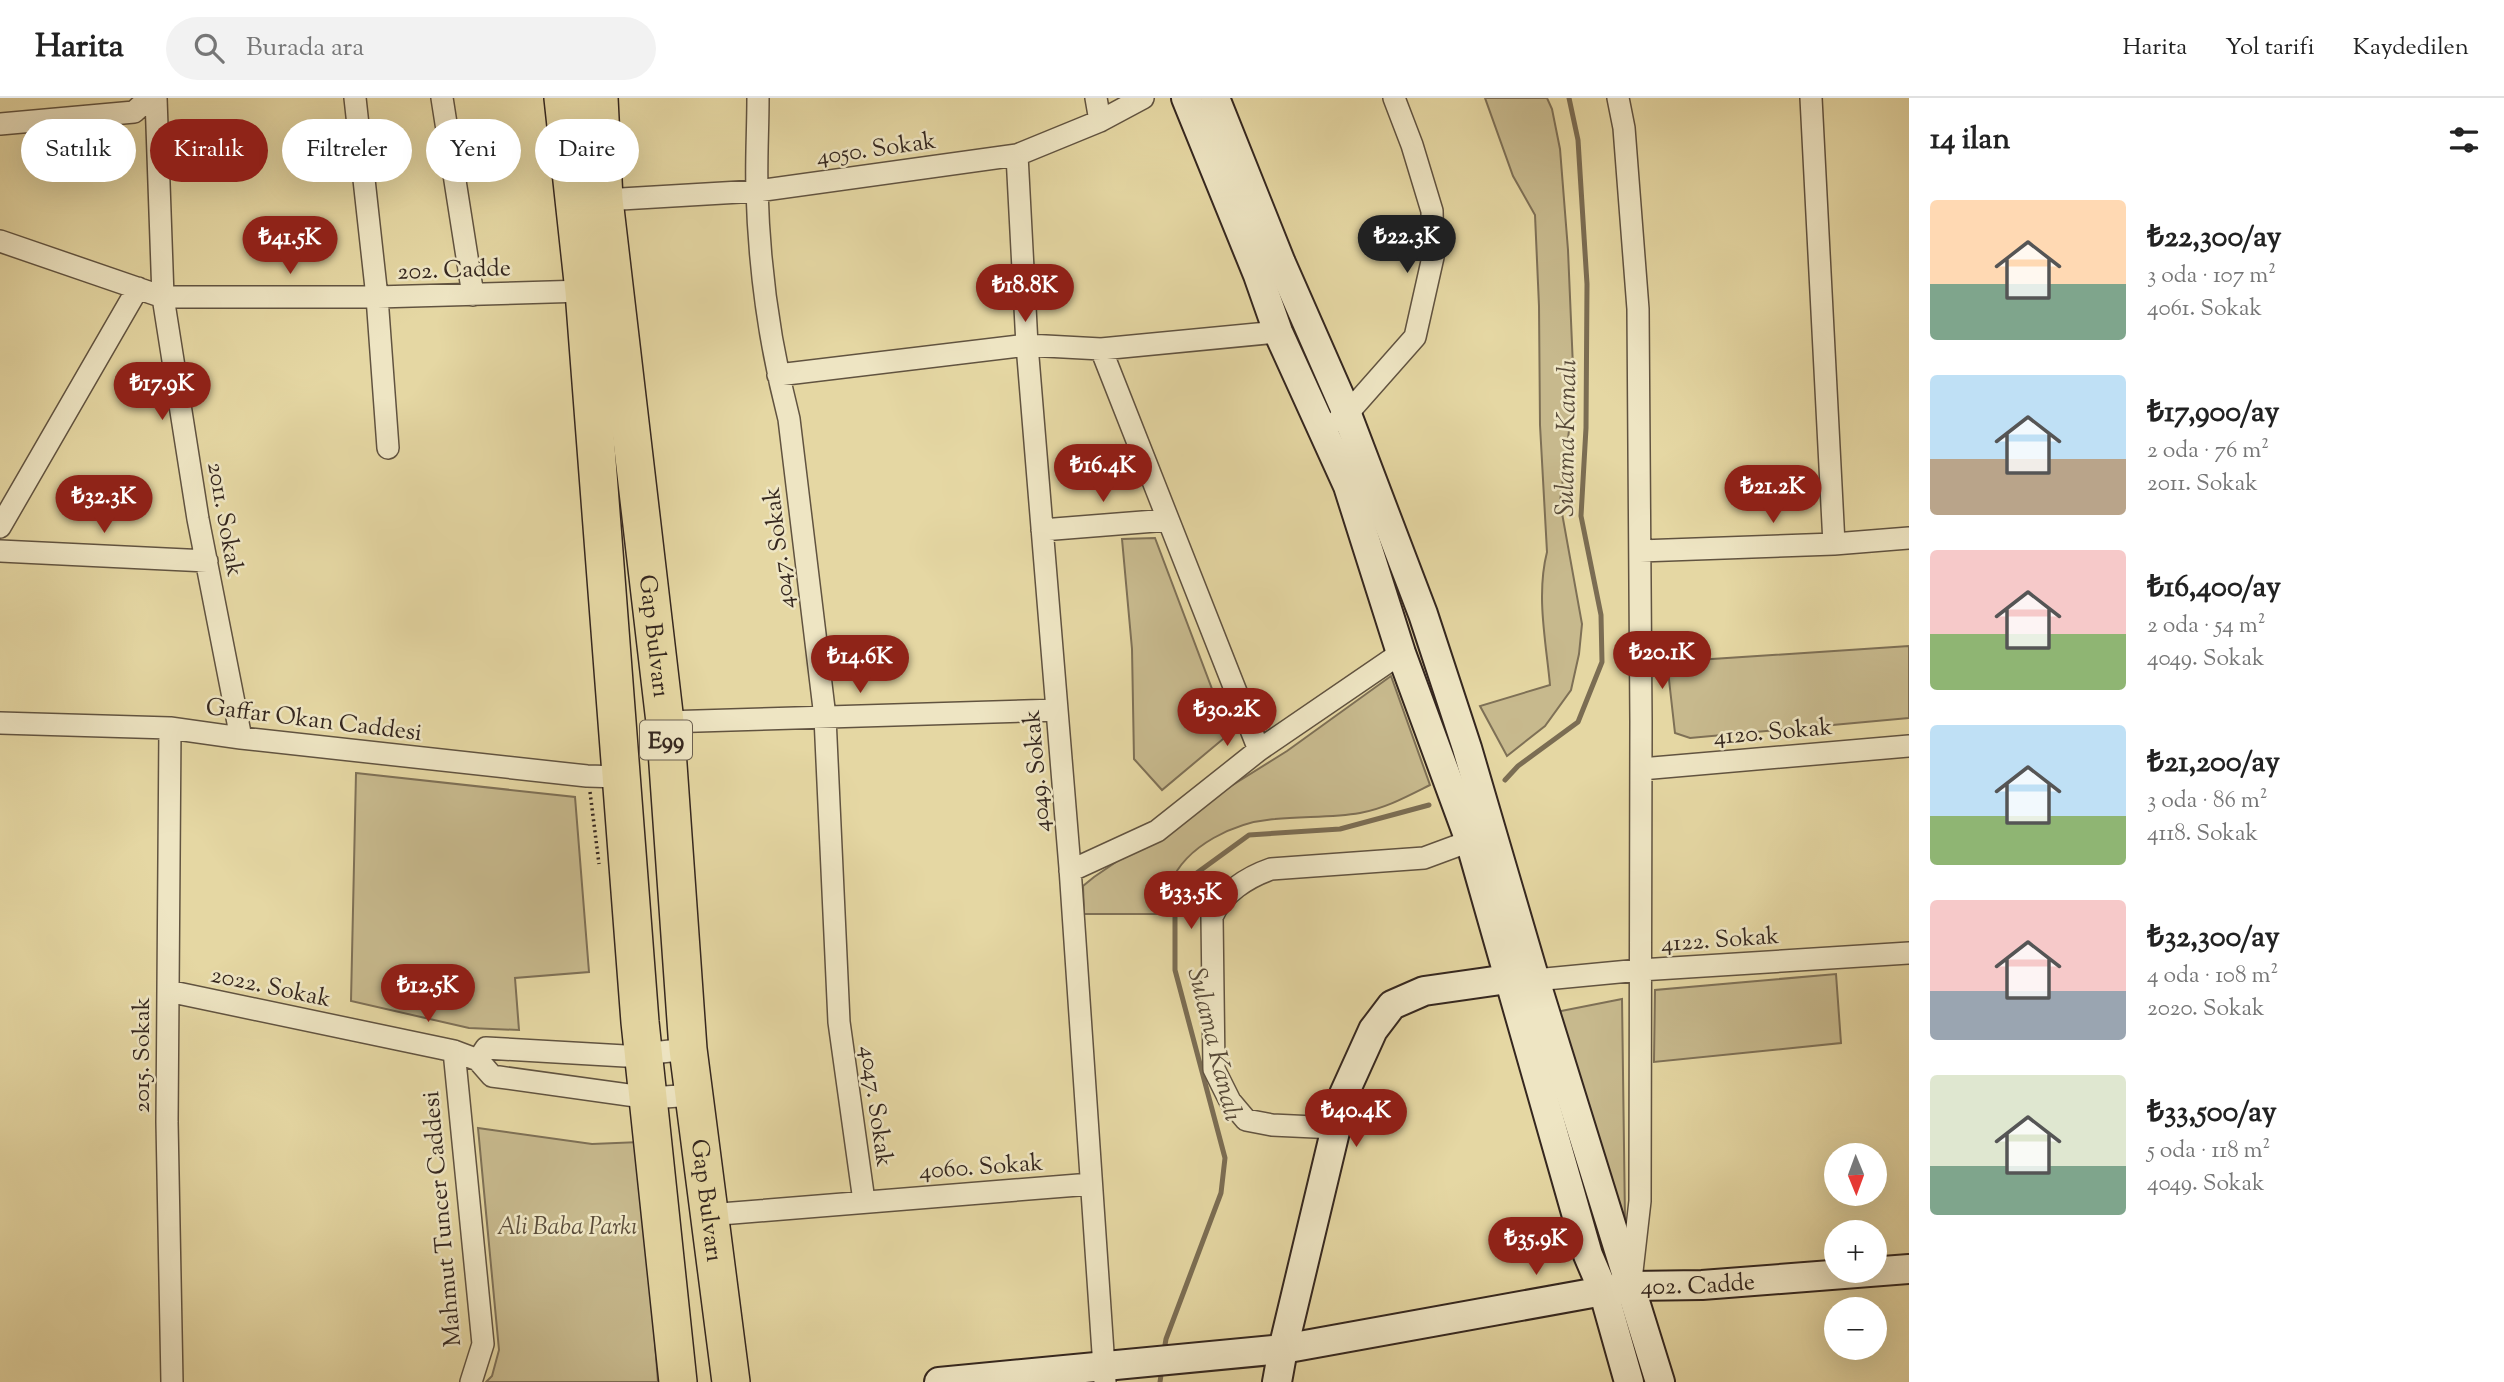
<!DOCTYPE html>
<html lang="tr">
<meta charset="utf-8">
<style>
:root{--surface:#fff;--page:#f2f2f2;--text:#222;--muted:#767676;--line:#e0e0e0;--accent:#8f2418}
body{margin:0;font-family:"Sorts Mill Goudy",serif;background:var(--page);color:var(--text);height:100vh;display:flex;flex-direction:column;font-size:26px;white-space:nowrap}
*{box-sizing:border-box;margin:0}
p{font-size:23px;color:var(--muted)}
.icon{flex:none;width:38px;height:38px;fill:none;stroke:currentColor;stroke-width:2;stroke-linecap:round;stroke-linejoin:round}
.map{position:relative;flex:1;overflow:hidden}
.details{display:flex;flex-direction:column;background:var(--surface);width:595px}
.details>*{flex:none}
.guide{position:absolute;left:21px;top:21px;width:665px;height:63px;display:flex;gap:14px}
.needle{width:46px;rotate:179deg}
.buttons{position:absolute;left:1824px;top:1045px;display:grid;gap:14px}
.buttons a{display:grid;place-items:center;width:63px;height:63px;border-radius:50%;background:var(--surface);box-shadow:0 7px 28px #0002;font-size:35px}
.price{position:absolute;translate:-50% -60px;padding:0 16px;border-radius:24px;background:var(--accent);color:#fff;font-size:23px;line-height:46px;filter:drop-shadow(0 2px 4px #0008)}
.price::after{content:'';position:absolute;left:50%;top:42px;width:21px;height:16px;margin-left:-10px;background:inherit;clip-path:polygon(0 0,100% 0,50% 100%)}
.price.active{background:#222;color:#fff}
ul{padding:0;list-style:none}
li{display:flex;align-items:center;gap:21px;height:175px;padding:0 21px}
li span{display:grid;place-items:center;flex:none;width:196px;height:140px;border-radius:7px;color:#555}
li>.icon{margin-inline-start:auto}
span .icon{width:84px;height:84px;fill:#fffc;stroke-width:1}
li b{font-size:30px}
h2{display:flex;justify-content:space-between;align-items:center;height:84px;padding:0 21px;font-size:30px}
.pill{padding:0 24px;border-radius:32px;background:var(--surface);box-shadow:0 7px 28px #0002;font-size:24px;line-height:63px}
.pill.active{background:var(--accent);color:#fff}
header{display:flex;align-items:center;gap:42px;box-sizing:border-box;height:98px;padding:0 35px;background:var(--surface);border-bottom:2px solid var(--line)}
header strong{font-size:33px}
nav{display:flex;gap:38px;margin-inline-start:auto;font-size:24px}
.search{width:490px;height:63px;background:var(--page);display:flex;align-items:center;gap:18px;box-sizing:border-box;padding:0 24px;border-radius:38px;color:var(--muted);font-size:26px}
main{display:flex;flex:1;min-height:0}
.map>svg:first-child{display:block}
.green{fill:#c7b98d;stroke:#7e7056;stroke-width:2}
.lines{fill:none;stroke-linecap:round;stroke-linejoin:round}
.stream{stroke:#7b6d53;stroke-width:5}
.street-casing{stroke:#615340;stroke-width:24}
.secondary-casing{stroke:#35271f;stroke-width:32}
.highway-casing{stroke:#35271f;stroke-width:40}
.path{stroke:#35271f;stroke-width:3.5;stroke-dasharray:2 3.5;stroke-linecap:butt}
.street{stroke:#eee5c3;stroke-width:21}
.secondary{stroke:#eee5c3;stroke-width:28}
.highway{stroke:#e5d7a3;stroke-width:37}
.labels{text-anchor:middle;stroke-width:5;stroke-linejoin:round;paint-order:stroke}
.shield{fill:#eee5c3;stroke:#6c6050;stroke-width:2}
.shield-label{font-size:23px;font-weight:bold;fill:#35271f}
.street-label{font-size:24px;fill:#35271f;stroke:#eee5c3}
.park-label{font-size:24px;font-style:italic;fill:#5a4c3a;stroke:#eee5c3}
.water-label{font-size:26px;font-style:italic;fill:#584a39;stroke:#eee5c3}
</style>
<header>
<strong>Harita</strong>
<div class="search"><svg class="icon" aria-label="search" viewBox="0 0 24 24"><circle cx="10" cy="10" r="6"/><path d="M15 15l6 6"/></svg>Burada ara</div>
<nav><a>Harita</a><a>Yol tarifi</a><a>Kaydedilen</a></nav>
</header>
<main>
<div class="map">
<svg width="1909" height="1284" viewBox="0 0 1909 1284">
<rect width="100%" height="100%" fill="#e5d7a3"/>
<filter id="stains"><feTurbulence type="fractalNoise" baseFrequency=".00286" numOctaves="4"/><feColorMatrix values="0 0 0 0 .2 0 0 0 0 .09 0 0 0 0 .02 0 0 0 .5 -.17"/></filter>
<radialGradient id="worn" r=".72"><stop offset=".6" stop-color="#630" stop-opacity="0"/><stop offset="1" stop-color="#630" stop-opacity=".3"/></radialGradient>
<path class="green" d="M1485 0H1547L1552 11 1560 51 1568 152 1574 293 1560 404 1582 526 1579 556 1571 592 1545 628 1507 658 1480 608 1550 587C1546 544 1536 497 1547 454L1540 327 1539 208 1535 117 1513 78Z
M1155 440 1229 636 1162 692 1134 661 1132 551 1122 441Z
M1909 548V620L1690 640 1675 635 1667 564Z
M1391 578 1430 687C1406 699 1386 710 1360 715 1332 720 1303 718 1275 721 1235 724 1186 747 1170 786 1166 795 1164 806 1161 816H1084L1083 788 1094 779 1191 713 1287 653Z
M356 675 575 699 589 874 515 880 519 932 469 930 351 903Z
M1836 876 1841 945 1654 964 1655 892Z
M1622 901 1625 1122 1556 914Z
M478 1030 592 1046 640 1044 658 1284H486L492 1278 499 1252Z"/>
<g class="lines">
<path class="stream" d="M1505 682 1518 668 1578 624 1602 564 1601 517 1581 418 1586 330 1587 186 1578 42 1569 0
M1164 1253 1166 1241 1221 1095 1225 1060 1175 872V812L1194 777 1249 737 1340 731 1429 707
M1160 1284 1162 1270"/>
<g class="street-casing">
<path id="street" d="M156 0 163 199 198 421 241 640
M355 0 377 199 388 350
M442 0 473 197
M758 0C758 31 756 61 757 92 759 168 770 248 789 321L825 619 839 924 864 1103
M1096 0 1100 23
M1618 0 1624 30 1638 211 1641 623 1640 1103 1631 1182
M1811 0 1834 446
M0 26 134 14 149 0
M1017 57 1027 247 1070 770 1105 1284
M604 102 757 93 1017 57 1100 23 1143 0
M0 143 163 199H377L584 193
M1101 251 1259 652
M778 277 1027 247 1101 251 1278 234
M1337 323 1347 316 1415 239 1433 159 1432 113 1412 47 1394 0
M0 429 138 190
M1042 432 1168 422
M0 453 207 463
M1640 453 1834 446 1909 440
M665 624 1057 612
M0 625 170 630 241 640 587 678 621 679
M170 630 167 1024 172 1284
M1641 671 1909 648
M1070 773 1157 733 1259 652 1401 555
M1535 882 1640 872 1909 855
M168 893 454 953 478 962 486 950 625 958 688 951
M454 953 483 1246 471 1284
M478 962 492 978 650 1000 694 997
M1336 1030 1272 1027 1246 1022 1230 1003 1214 971 1212 819C1222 795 1248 779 1271 771L1424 760 1470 743
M708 1117 1091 1086"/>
</g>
<g class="secondary-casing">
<g id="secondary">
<path d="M1186 0 1258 177 1278 234 1348 388 1401 555 1470 743 1588 1157 1603 1192 1629 1284"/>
<path d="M1215 0 1281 165 1343 306 1423 516 1467 650 1535 882 1660 1284"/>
<path id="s1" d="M939 1284 1283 1251 1631 1188 1702 1187 1909 1171"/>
<path d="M1277 1284 1283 1251 1344 996 1373 932 1392 907 1424 893 1508 881"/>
</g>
</g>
<g class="highway-casing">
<g id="highway">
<path d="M563 0 584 193 640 924 678 1284"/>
<path id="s2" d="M599 0 604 102 665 624 688 951 731 1284"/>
</g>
</g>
<path class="path" d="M590 694 599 766"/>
<use href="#street" class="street"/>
<use href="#secondary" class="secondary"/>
<use href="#highway" class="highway"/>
</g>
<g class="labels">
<rect class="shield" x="640" y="622.5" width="52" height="39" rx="5"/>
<g class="shield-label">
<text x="666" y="650">E99</text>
</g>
<g class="street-label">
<text transform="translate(876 50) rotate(-8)" y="8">4050. Sokak</text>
<text transform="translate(454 171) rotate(-2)" y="8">202. Cadde</text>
<text transform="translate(226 421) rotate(80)" y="8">2011. Sokak</text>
<text transform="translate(778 450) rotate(-97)" y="8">4047. Sokak</text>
<text dy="8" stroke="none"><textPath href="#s2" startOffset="541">Gap Bulvarı</textPath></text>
<text transform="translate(314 621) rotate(7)" y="8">Gaffar Okan Caddesi</text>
<text transform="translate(1773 633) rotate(-5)" y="8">4120. Sokak</text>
<text transform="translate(1036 673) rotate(-95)" y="8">4049. Sokak</text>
<text transform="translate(1720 841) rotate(-4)" y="8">4122. Sokak</text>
<text transform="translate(271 888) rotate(12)" y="8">2022. Sokak</text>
<text transform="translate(141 957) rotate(-90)" y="8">2015. Sokak</text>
<text transform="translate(877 1008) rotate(82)" y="8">4047. Sokak</text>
<text transform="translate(981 1068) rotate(-4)" y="8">4060. Sokak</text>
<text dy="8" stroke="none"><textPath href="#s2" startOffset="1108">Gap Bulvarı</textPath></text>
<text transform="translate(441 1121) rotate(-95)" y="8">Mahmut Tuncer Caddesi</text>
<text dy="8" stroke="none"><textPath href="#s1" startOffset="766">402. Cadde</textPath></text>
</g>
<g class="park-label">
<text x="567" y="1136">Ali Baba Parkı</text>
</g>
<g class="water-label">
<text transform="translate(1565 340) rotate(-89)" y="9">Sulama Kanalı</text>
<text transform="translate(1216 946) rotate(76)" y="9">Sulama Kanalı</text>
</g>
</g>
<rect width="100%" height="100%" filter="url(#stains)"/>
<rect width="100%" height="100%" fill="url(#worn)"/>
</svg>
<div class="buttons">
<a><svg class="needle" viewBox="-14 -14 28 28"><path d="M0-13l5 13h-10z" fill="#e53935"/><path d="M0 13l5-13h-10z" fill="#767676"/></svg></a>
<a>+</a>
<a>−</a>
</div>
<b class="price active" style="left:1407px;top:177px">₺22.3K</b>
<b class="price" style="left:290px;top:178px">₺41.5K</b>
<b class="price" style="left:1025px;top:226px">₺18.8K</b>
<b class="price" style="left:162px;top:324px">₺17.9K</b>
<b class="price" style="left:1103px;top:406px">₺16.4K</b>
<b class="price" style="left:1773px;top:427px">₺21.2K</b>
<b class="price" style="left:104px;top:437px">₺32.3K</b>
<b class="price" style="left:1662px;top:593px">₺20.1K</b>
<b class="price" style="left:860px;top:597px">₺14.6K</b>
<b class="price" style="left:1227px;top:650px">₺30.2K</b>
<b class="price" style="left:1191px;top:833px">₺33.5K</b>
<b class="price" style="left:428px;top:926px">₺12.5K</b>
<b class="price" style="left:1356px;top:1051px">₺40.4K</b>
<b class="price" style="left:1536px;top:1179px">₺35.9K</b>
<div class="guide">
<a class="pill">Satılık</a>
<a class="pill active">Kiralık</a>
<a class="pill">Filtreler</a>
<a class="pill">Yeni</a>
<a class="pill">Daire</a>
</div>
</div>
<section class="details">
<h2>14 ilan<svg class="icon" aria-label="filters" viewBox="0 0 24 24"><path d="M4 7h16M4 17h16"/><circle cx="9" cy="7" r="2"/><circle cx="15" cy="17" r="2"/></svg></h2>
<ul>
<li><span style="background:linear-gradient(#ffd9b3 60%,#7fa58c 0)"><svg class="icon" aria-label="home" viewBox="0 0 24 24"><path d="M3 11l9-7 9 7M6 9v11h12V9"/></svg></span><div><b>₺22,300/ay</b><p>3 oda · 107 m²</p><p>4061. Sokak</p></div></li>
<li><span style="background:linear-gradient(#bfe0f5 60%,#b9a48a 0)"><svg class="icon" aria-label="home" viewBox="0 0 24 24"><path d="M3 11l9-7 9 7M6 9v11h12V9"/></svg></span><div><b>₺17,900/ay</b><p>2 oda · 76 m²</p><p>2011. Sokak</p></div></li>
<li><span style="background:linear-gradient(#f6c9c9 60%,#8fb573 0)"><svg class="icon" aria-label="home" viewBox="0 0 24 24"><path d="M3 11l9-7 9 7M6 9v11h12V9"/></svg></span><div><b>₺16,400/ay</b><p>2 oda · 54 m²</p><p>4049. Sokak</p></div></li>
<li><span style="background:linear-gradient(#bfe0f5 65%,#8fb573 0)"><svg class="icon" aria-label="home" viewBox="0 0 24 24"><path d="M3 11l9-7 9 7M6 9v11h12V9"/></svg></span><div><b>₺21,200/ay</b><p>3 oda · 86 m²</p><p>4118. Sokak</p></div></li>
<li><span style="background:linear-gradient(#f6c9c9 65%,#9aa5b1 0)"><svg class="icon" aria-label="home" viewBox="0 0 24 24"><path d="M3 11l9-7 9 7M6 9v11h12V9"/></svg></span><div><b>₺32,300/ay</b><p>4 oda · 108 m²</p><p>2020. Sokak</p></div></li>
<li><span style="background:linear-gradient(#dfe7d0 65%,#7fa58c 0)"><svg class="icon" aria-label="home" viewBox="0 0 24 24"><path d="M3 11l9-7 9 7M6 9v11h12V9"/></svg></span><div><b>₺33,500/ay</b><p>5 oda · 118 m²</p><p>4049. Sokak</p></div></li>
</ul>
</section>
</main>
